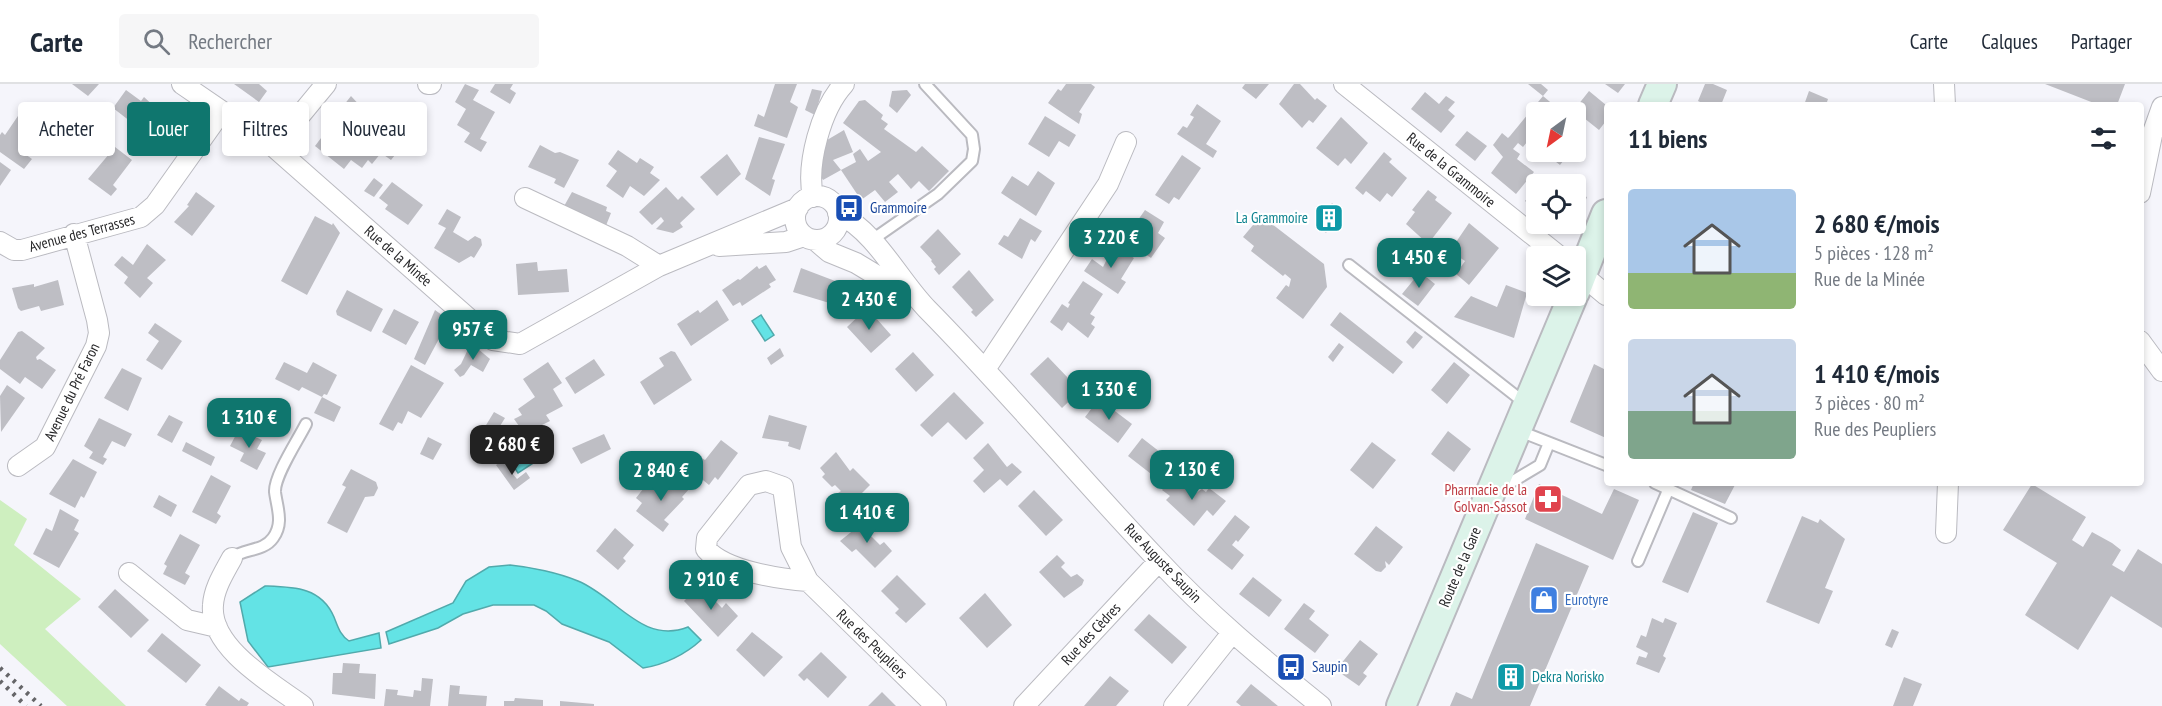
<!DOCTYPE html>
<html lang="fr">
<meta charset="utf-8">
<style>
:root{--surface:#fff;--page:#f6f6f7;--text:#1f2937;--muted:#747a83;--line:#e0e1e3;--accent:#0f766e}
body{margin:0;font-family:"PT Sans Narrow",sans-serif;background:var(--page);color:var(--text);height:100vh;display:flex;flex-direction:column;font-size:22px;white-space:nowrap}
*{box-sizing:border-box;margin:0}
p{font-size:20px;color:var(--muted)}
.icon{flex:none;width:33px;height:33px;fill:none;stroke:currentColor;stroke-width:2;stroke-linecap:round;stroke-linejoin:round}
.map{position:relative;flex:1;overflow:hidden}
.drawer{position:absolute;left:1604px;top:18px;width:540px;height:384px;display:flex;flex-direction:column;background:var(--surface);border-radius:6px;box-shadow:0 3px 9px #0003}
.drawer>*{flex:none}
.hud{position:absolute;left:18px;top:18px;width:570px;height:54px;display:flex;gap:12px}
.needle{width:39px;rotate:213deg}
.buttons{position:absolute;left:1526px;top:18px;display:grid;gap:12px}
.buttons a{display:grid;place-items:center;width:60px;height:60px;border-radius:6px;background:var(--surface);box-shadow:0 3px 9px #0003;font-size:30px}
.price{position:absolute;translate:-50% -51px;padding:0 14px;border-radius:12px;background:var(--accent);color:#fff;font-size:20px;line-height:39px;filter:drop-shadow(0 2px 3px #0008)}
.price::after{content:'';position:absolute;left:50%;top:36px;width:18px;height:14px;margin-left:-9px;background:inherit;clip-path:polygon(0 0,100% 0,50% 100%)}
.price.on{background:#222;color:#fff}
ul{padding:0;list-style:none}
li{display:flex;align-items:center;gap:18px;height:150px;padding:0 24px}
li span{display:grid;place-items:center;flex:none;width:168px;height:120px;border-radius:6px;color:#555}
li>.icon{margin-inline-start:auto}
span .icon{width:72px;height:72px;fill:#fffc;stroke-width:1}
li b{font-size:26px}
h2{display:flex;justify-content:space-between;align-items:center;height:72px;padding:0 24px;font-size:26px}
.chip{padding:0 21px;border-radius:6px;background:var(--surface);box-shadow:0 3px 9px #0003;font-size:21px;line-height:54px}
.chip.on{background:var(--accent);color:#fff}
header{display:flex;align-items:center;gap:36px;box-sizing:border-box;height:84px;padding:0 30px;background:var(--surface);border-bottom:2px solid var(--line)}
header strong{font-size:28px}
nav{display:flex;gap:33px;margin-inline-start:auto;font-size:21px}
.search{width:420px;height:54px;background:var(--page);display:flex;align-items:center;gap:15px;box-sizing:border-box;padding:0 21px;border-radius:6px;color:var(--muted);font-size:22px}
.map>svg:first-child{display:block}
.green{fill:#ceefbf}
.water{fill:#63e3e5;stroke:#51aaac;stroke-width:1.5}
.building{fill:#bebec4}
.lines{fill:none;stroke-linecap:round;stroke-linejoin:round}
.lane-casing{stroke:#babac0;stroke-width:14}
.street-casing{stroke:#babac0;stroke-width:22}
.secondary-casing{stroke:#babac0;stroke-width:32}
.lane{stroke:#fff;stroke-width:10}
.street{stroke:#fff;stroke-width:20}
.secondary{stroke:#dcf3e9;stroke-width:28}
.rail{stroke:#656568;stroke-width:4.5;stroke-dasharray:3 6;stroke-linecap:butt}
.labels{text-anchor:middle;stroke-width:4.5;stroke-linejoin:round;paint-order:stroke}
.street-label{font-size:15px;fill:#262628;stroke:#fff}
.transit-label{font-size:15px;fill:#164399;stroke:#fff;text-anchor:start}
.culture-label{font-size:15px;fill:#0d838f;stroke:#fff;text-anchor:end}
.health-label{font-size:15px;fill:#be3a42;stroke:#fff;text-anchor:end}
.shop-label{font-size:15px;fill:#366cbe;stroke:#fff;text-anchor:start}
</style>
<header>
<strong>Carte</strong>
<div class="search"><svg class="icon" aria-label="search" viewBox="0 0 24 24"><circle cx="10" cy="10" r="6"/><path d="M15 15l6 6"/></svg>Rechercher</div>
<nav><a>Carte</a><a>Calques</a><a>Partager</a></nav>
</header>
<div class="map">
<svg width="2162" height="622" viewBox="0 0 2162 622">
<rect width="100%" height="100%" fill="#f5f5fb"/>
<path class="green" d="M0 416 27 435 14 461 81 515 45 545 126 622H67L0 560Z"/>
<path class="water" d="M761 231 774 251 765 257 752 237Z
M533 362 541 374 518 389 510 377Z
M510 481C531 483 559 489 578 497 617 513 642 561 688 543L701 556C686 570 664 581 643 584L609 558 562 540 546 527 534 521H493L463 530 438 544 389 560 386 548 453 519 466 497 489 483Z
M265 502C294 503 321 503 334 533 338 543 340 551 349 557L379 549 381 564 268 583 248 557 240 518Z"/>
<path class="building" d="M72 0H99L88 12Z
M234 0H259L267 7 259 18Z
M465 0 479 6 473 16 495 28 480 55 487 58 481 68 464 58 470 49 457 41 466 25 455 18Z
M495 0H513L510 5 516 9 510 20 490 8Z
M775 0H797L790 18 798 23 787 54 754 42 758 30 764 33Z
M1066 0H1091L1095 3 1079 28 1082 30 1079 40 1048 19 1058 5 1061 7Z
M1245 0H1269L1256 15 1242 4Z
M1294 0H1300L1315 16 1317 14 1327 22 1313 39 1309 36 1302 44 1279 20Z
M1528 0H1541L1548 6 1543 12 1556 23 1551 28H1536V47L1523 63 1518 59 1513 65 1520 70 1517 75 1534 88 1516 110 1491 89 1503 73 1493 61 1502 49 1508 54 1510 52 1543 12Z
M1605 0H1625L1618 9Z
M1705 0H1713L1727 6 1721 21H1706L1698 17Z
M2045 0H2125L2117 21H2099Z
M812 5 822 7 815 31 805 26Z
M126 6 141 17 144 13 172 39 157 58 113 24Z
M907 6 911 11 897 29 889 22 892 7Z
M1589 7 1606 21V37L1599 46 1574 26Z
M1809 7 1828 15 1826 21H1804Z
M1425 8 1439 20 1446 12 1455 18 1448 26 1455 32 1441 49 1411 25Z
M351 12 364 26 355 41 370 52 374 47 389 58 393 53 403 61 391 76 381 69 372 80 368 76 362 84 351 76 344 85 315 62 324 50 336 63 345 51 332 36Z
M865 16 883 31 881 35 888 40 884 45 916 68 922 62 949 87 929 107 919 97 911 105 898 90 889 98 898 108 885 118 875 106 861 116 841 86 856 78 853 70 860 65 868 77 881 68 843 39 859 17Z
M1197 20 1221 37 1206 60 1217 67 1213 74 1177 50 1183 42 1187 44 1194 33 1190 31Z
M20 29 42 44 25 70 32 75 24 85 0 68V51L2 48 5 51Z
M1045 32 1076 51 1069 63 1059 57 1049 73 1028 60Z
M1341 33 1368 59 1351 80 1345 74 1338 82 1316 64Z
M844 46 853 68 833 76 841 86 823 96 815 83 822 59Z
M1467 47 1487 62 1475 77 1455 61Z
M759 53 785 60 772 95 775 96 770 112 745 95Z
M540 61 555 69 560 68 579 76 564 104 554 99 556 95 528 83Z
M115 63 132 76 113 101 117 105 111 112 88 95Z
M618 66 637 79 640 74 654 83 650 89 660 96 644 112 630 102 623 114 606 102 617 87 608 80Z
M1384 68 1392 75 1389 78 1407 94 1392 113 1387 109 1380 118 1366 107 1363 111 1355 104Z
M1543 68H1570L1560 81Z
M727 70 741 90 717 112 700 93Z
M1182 71 1201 84 1179 116 1174 113 1169 120 1155 111Z
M0 78 11 86 0 102Z
M1038 87 1055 99 1036 132 1001 109 1012 92 1028 102Z
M374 94 383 101 374 113 364 107Z
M392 98 423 121 408 141 385 125 388 121 379 114Z
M666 103 678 116 682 112 695 125 680 139 683 143 673 149 656 145 664 137 661 133 652 141 639 128Z
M1536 103V126L1525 117Z
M1428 106 1437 113 1435 116 1452 129 1428 160 1406 140 1415 128 1412 126Z
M196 108 215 122 192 152 174 138 189 122 187 121Z
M572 108 607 123 606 127 611 129 605 144 563 124Z
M1575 108 1587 113 1582 126 1575 128Z
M1332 119 1343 128 1326 149 1315 141Z
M447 125 461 133 453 148 468 157 475 152 481 155 482 161 474 174 471 172 459 179 434 164 446 144 438 140Z
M1145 126 1164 138 1158 149 1165 154 1151 174 1124 156Z
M315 132 332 141 333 139 340 149 307 211 281 197Z
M1020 134 1042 147 1035 158 1031 155 1022 175 998 160 1004 151 1008 153Z
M1258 135 1266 141 1268 137 1324 180 1327 203 1303 235 1276 214 1286 201 1289 203 1291 195 1285 190 1283 192 1251 167 1254 162 1243 153Z
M1469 139 1499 164 1469 201 1456 190 1465 177 1450 167Z
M938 145 961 170 939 191 934 185 936 183 931 177 932 176 920 163Z
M147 160 166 176 147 194 153 199 140 214 124 199 128 193 114 181 122 172 133 181Z
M1114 161 1134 174 1121 195 1126 198 1118 210 1084 187 1092 175 1103 183Z
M537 178 538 187 567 185 569 208 518 211 516 180Z
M766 181 776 196 769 200 771 203 742 222 740 218 733 222 722 206 738 195 740 196 757 182 759 185Z
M801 184 843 200 836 221 793 208Z
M969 186 994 216 976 233 971 228 973 226 952 203Z
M1420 188 1435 200 1418 222 1402 210Z
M58 196 64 221 41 227 39 222 21 227 18 224 12 204 34 200V203Z
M1083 197 1103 210 1090 230 1095 233 1091 240 1095 243 1088 254 1068 238 1062 247 1050 238 1062 220 1068 224 1070 220 1068 219Z
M1506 201 1527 209 1514 254 1454 233 1471 212 1497 223Z
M347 206 383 225 371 248 337 231 336 227Z
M717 216 729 236 691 262 677 240 698 226 700 229Z
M867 224 891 251 871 269 847 243Z
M394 225 419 238 406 261 382 248Z
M435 226 449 236 425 281 414 275Z
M1340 228 1403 278 1393 290 1330 241Z
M155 239 182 257 162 286 146 276 159 257 148 249Z
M22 247 45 264 36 273 37 276 40 275 56 286 42 305 25 293 20 300 0 285V276L18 248Z
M1415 247 1423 253 1413 265 1406 258Z
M471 259 490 275 483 288 471 281 464 291 460 293 454 286 461 280Z
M1339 259 1344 263 1333 278 1328 273Z
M780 264 784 272 771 281 767 274Z
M671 267 675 268 692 296 654 321 640 298 664 282 659 274Z
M913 268 934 291 916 308 895 285Z
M1048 273 1069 295 1074 290 1085 302 1062 324 1030 290Z
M594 275 605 291 575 310 565 294Z
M284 278 307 289 313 278 337 291 327 311 324 310 322 313 341 323 334 338 314 329 322 313 302 303 299 307 275 295Z
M548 278 562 299 553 305 563 322 546 331 550 337 524 350 528 354 499 373 492 359 480 351 494 328 505 334 500 342 509 348 519 342 514 335 522 331 518 325 535 313 523 295Z
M1454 278 1470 291 1447 320 1431 306Z
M1594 280 1606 286V354L1570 338Z
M411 281 444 299 421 334 408 327 402 340 398 338 393 347 379 340Z
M122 284 142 294 128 327 104 314Z
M7 301 25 314 1 348 0 312Z
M954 308 984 339 966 356 948 338 932 353 920 341Z
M1099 315 1132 340 1118 359 1085 333Z
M169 331 183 338 172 359 157 351Z
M769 331 807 342 800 366 788 362 789 358 762 354Z
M99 334 132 350 125 363 112 357 103 373 107 375 103 381 89 374 93 368 84 362Z
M239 345 262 356 257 365 266 369 257 386 240 377 244 369 230 362Z
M1448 347 1471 365 1454 388 1431 370Z
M604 350 611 365 581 380 572 364Z
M428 353 442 360 433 376 420 370Z
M1142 354 1169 375 1155 393 1128 372Z
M721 356 738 369 718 396 715 393 709 401 687 383 697 371 705 376Z
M186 358 215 373 211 382 182 367Z
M1372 358 1396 376 1373 405 1350 386Z
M988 359 1007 383 1012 379 1022 388 1007 402 1000 395 984 409 973 397 984 386 973 374Z
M836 368 850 387 853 384 870 401 850 421 838 409 841 407 835 401 832 403 822 393 825 390 820 384Z
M73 375 97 388 84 414 81 412 75 424 49 410Z
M502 377 517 395 526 388 530 394 514 406 496 381Z
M351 385 376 398 378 404 374 412 365 413 347 449 327 439 346 403 342 401Z
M211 391 231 402 217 429 221 432 216 440 192 428Z
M673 391 690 404 682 413 684 415 664 436 669 440 663 448 636 427 642 419 636 414 647 400 659 409Z
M1173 393 1180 399 1182 395 1189 401 1186 405 1193 411 1202 405 1206 408 1209 404 1226 417 1213 432 1207 426 1194 442 1166 416 1170 412 1162 406Z
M1694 399H1736L1725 420 1691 406Z
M1539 400 1602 430 1614 405 1639 416 1613 476 1525 435Z
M2032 400 2086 433 2072 456 2083 463 2092 448 2112 459 2121 466 2112 481 2124 488 2138 465 2162 480V544L2111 512 2078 566 2025 531 2057 479 2003 446Z
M1034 406 1063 436 1046 452 1018 422Z
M159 411 177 421 171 433 153 423Z
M60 425 79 436 74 446 79 449 59 484 33 470 46 444 52 447Z
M1693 428 1718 439 1688 509 1662 498Z
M1235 431 1250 443 1238 458 1236 456 1232 461 1244 471 1232 486 1207 466Z
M1802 432 1818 439 1820 435 1845 455 1825 504 1833 507 1819 540 1766 518Z
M866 436 876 445 870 451 880 461 884 458 892 467 875 484 856 465 852 468 840 457Z
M1376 442 1403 463 1389 481 1385 477 1386 483 1381 488 1376 487 1354 470Z
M615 444 634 461 623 474 626 477 618 486 596 467Z
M180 450 200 461 185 489 190 492 185 501 163 490 167 482 164 480Z
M1536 459 1589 482 1530 622H1450L1456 608 1472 615Z
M1057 471 1065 479 1061 483 1071 493 1077 490 1084 496 1082 501 1064 514 1039 488Z
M897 491 926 520 906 539 895 529 899 525 881 507Z
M1253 493 1282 516 1269 533 1239 510Z
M700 501 722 524 726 519 738 532 718 553 684 517Z
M115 505 149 536 131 554 98 523Z
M985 509 1012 541 987 564 959 534Z
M1304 519 1315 527 1309 535 1329 551 1315 569 1284 545Z
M1149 530 1187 563 1172 580 1134 546Z
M1652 534 1663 539 1665 534 1677 539 1663 572 1666 574 1659 589 1636 580 1639 572 1646 574 1648 569 1636 563 1641 551 1646 553Z
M1892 545 1899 548 1892 564 1885 561Z
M752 548 783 573 764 593 736 566Z
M162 549 201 581 186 599 147 567Z
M1360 556 1378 570 1363 589 1367 592 1359 602 1336 586Z
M821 568 847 593 828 614 807 594 804 597 798 591Z
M343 579 360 580 359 589 376 590 375 615 332 610 333 589H342Z
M1110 592 1129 607 1116 622H1084Z
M1904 593 1922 600 1913 622H1893Z
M422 594 433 595 430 622H384L386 605 398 606 397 611 413 613 414 606 421 607Z
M1251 600 1278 622H1241L1236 618Z
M450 601 460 602 459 610 487 612 486 622H448Z
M219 602 239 617 241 614 249 619 247 622H207L205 621Z
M882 608 896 622H868Z
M515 614 543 616V622H504V617H514Z
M560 617 594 620V622H560Z"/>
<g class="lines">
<g class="lane-casing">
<path id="lane" d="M872 156 938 110 972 77 974 65 972 51 925 0
M1349 181 1525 319
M1517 346 1606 381
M1655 399 1731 434
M1498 406 1540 381 1549 359
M232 474C244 464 263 468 273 454 284 439 277 424 275 408 274 392 298 356 306 340
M1638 477 1669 404 1667 399"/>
</g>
<g class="street-casing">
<path id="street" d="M182 0 274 63 493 256 520 260 659 182 798 124
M428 0H431
M1344 0 1559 172
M1944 0 1945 21
M274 63 326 0
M2140 109 2152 51 2162 23
M795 134a22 22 0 1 1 44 0a22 22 0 1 1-44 0Z
M813 113C806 80 821 25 844 0
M525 114 627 162 659 182
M838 129C878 150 897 194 927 225 1007 306 1080 394 1158 476 1208 530 1264 576 1321 622
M815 156 829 168 856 179 909 211
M0 158 14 166H22L141 133 155 121 221 28
M719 162 786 158 804 152
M1575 185 1606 211
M2140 257 2162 287
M986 284 1108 100 1126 58
M18 382 45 363 96 262 99 249 97 236 74 150
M1946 449 1948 399
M232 474C224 489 214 504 213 521 209 564 273 600 303 622
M129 489 187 536 217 543
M808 497C779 495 725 487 706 465L707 454 749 401 766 397 783 403 791 463 808 497 936 622
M1024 622 1159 477
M1174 622 1232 549"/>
</g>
<g class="secondary-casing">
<path id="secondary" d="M1653 21 1662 0
M1575 208 1606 130
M1401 622 1573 212"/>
</g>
<use href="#lane" class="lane"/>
<use href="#street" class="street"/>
<use href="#secondary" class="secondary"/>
<path class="rail" d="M0 584 41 622
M0 597 26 622"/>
</g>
<defs>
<g id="bus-square" transform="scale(1.5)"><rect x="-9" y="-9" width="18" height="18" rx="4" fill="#1a4fb4" stroke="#fff"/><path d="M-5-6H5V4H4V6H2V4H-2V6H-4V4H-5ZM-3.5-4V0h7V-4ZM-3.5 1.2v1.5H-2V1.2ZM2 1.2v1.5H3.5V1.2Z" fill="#fff"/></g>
<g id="building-square" transform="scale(1.5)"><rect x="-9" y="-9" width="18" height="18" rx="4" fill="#0f9aa8" stroke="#fff"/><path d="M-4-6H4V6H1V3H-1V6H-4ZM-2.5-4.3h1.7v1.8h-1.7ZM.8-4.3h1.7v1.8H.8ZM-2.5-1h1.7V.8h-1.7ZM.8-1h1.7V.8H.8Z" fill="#fff"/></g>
<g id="pharmacy-square" transform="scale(1.5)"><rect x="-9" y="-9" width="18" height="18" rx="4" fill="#e0444e" stroke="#fff"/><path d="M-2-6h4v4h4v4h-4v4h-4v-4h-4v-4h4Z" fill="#fff"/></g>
<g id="shop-square" transform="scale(1.5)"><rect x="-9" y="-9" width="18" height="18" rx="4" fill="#3f7fe0" stroke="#fff"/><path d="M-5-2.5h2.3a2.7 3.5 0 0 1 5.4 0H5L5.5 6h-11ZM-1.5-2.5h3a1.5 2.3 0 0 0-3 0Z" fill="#fff"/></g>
</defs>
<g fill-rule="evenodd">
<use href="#bus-square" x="849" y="124"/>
<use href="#building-square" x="1329" y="134"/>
<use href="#pharmacy-square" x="1548" y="415"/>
<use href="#shop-square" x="1544" y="516"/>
<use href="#bus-square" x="1291" y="583"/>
<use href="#building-square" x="1511" y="593"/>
</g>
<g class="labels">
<g class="street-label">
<text transform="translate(1451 86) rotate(39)" y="5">Rue de la Grammoire</text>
<text transform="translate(82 149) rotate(-15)" y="5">Avenue des Terrasses</text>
<text transform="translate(398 172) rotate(41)" y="5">Rue de la Minée</text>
<text transform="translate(72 308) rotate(-64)" y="5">Avenue du Pré Faron</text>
<text transform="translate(1163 479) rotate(46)" y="5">Rue Auguste Saupin</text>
<text transform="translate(1460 483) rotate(-67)" y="5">Route de la Gare</text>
<text transform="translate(1091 550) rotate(-47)" y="5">Rue des Cèdres</text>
<text transform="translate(872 560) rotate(44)" y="5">Rue des Peupliers</text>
</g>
<g class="transit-label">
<text x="870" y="129">Grammoire</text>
<text x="1312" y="588">Saupin</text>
</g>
<g class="culture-label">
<text x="1308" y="139">La Grammoire</text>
<text x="1532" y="598" text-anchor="start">Dekra Norisko</text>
</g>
<g class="health-label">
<text x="1527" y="411">Pharmacie de la<tspan x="1527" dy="17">Golvan-Sassot</tspan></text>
</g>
<g class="shop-label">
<text x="1565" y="521">Eurotyre</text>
</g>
</g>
</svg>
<div class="buttons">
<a><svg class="needle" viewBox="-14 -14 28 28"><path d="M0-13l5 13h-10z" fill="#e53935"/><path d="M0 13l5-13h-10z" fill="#747a83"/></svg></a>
<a><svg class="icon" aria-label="locate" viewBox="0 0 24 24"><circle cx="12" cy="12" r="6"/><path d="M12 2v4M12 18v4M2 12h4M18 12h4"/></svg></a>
<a><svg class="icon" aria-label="layers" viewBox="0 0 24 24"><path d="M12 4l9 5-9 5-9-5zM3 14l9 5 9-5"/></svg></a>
</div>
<b class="price" style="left:1111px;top:185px">3 220 €</b>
<b class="price" style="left:1419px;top:205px">1 450 €</b>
<b class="price" style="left:869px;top:247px">2 430 €</b>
<b class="price" style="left:473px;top:277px">957 €</b>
<b class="price" style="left:1109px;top:337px">1 330 €</b>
<b class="price" style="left:249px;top:365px">1 310 €</b>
<b class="price on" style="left:512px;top:392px">2 680 €</b>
<b class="price" style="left:1192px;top:417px">2 130 €</b>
<b class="price" style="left:661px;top:418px">2 840 €</b>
<b class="price" style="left:867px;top:460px">1 410 €</b>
<b class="price" style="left:711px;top:527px">2 910 €</b>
<div class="hud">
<a class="chip">Acheter</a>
<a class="chip on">Louer</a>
<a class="chip">Filtres</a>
<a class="chip">Nouveau</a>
</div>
<section class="drawer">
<h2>11 biens<svg class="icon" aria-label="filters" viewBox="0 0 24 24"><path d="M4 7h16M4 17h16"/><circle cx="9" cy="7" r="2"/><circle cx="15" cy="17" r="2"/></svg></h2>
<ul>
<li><span style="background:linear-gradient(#a9c7e8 70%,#8fb573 0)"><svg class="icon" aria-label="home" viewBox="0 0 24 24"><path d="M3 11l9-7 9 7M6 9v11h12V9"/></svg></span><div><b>2 680 €/mois</b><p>5 pièces · 128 m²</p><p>Rue de la Minée</p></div></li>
<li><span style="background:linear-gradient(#c9d6e8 60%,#7fa58c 0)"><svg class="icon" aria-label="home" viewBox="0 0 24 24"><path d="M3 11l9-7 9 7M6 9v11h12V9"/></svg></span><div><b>1 410 €/mois</b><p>3 pièces · 80 m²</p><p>Rue des Peupliers</p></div></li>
</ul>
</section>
</div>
